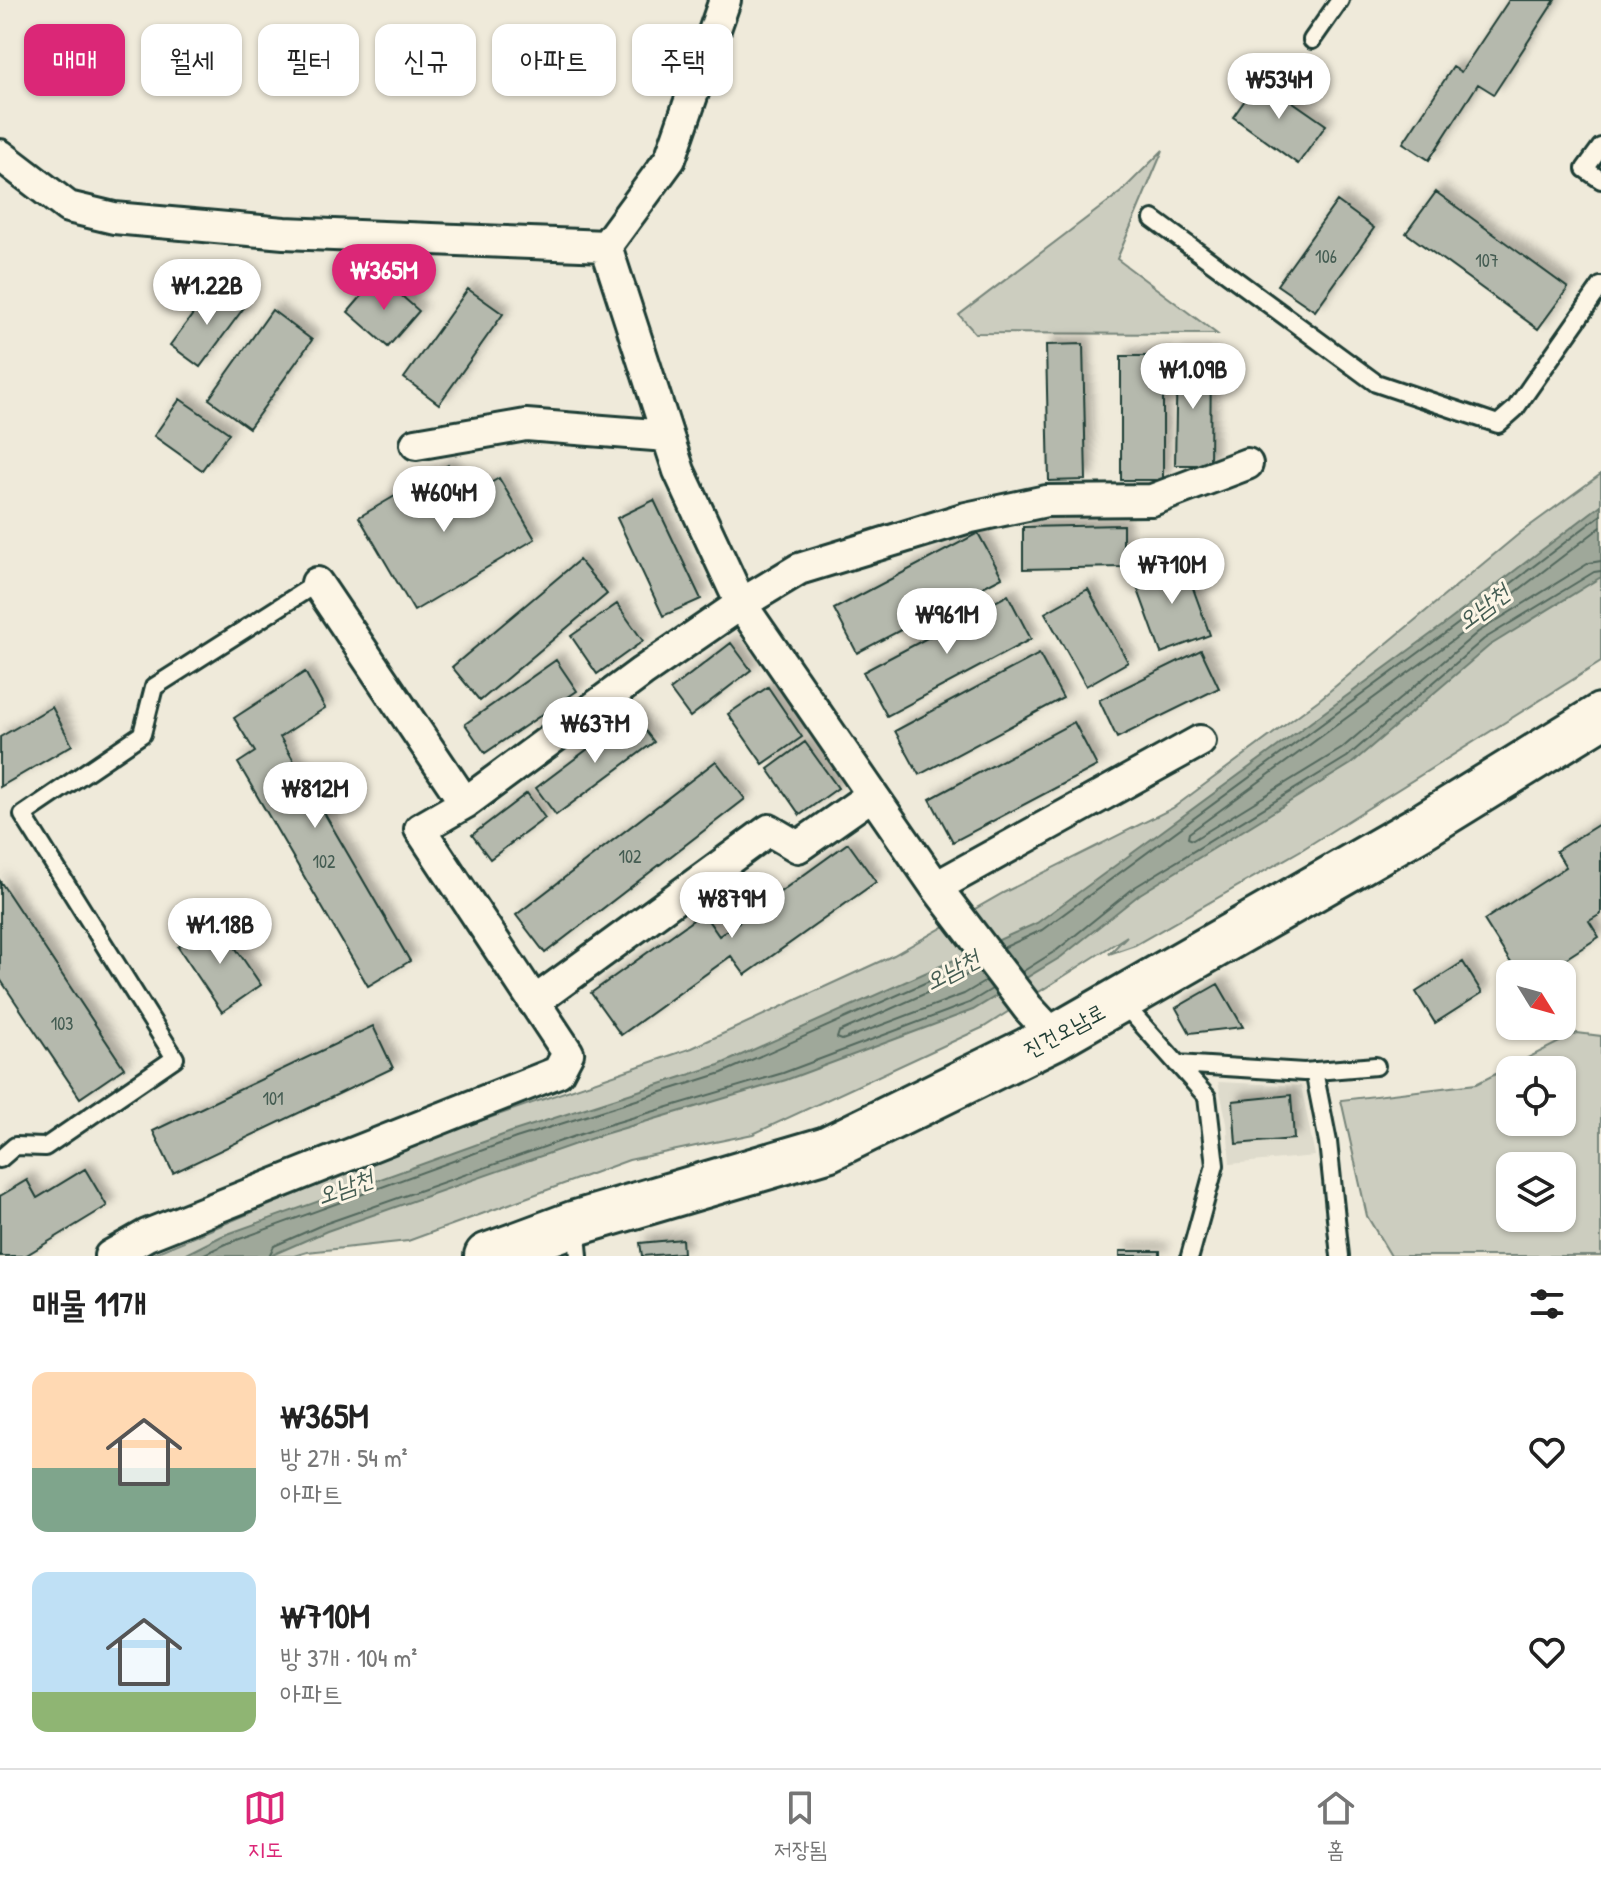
<!DOCTYPE html>
<html lang="ko">
<meta charset="utf-8">
<style>
:root{--surface:#fff;--page:#f2f2f2;--text:#222;--muted:#767676;--line:#e0e0e0;--accent:#db2777}
body{margin:0;font-family:"Patrick Hand","Poor Story",sans-serif;background:var(--page);color:var(--text);height:100vh;display:flex;flex-direction:column;font-size:30px;white-space:nowrap}
*{box-sizing:border-box;margin:0}
p{font-size:26px;color:var(--muted)}
.icon{flex:none;width:44px;height:44px;fill:none;stroke:currentColor;stroke-width:2;stroke-linecap:round;stroke-linejoin:round}
.map{position:relative;height:1256px;overflow:hidden}
.sheet{display:flex;flex-direction:column;background:var(--surface);flex:1}
.sheet>*{flex:none}
.hud{position:absolute;left:24px;top:24px;width:800px;height:72px;display:flex;gap:16px}
.needle{width:52px;rotate:127deg}
.buttons{position:absolute;left:1496px;top:960px;display:grid;gap:16px}
.buttons a{display:grid;place-items:center;width:80px;height:80px;border-radius:16px;background:var(--surface);box-shadow:0 2px 6px #0004;font-size:40px}
.price{position:absolute;translate:-50% -68px;padding:0 18px;border-radius:28px;background:#fff;color:#222;font-size:26px;line-height:52px;filter:drop-shadow(0 2px 4px #0008)}
.price::after{content:'';position:absolute;left:50%;top:48px;width:24px;height:18px;margin-left:-12px;background:inherit;clip-path:polygon(0 0,100% 0,50% 100%)}
.price.on{background:var(--accent);color:#fff}
ul{padding:0;list-style:none}
li{display:flex;align-items:center;gap:24px;height:200px;padding:0 32px}
li span{display:grid;place-items:center;flex:none;width:224px;height:160px;border-radius:16px;color:#555}
li>.icon{margin-inline-start:auto}
span .icon{width:96px;height:96px;fill:#fffc;stroke-width:1}
li b{font-size:34px}
h2{display:flex;justify-content:space-between;align-items:center;height:96px;padding:0 32px;font-size:34px}
.chip{padding:0 28px;border-radius:16px;background:var(--surface);box-shadow:0 2px 6px #0004;font-size:28px;line-height:72px}
.chip.on{background:var(--accent);color:#fff}
.dock{display:flex;justify-content:space-around;align-items:center;height:112px;border-top:2px solid var(--line);background:var(--surface);font-size:22px;color:var(--muted)}
.dock a{display:grid;justify-items:center;gap:4px}
.dock .on{color:var(--accent)}
.map>svg:first-child{display:block}
.built{fill:#dedbcc}
.green{fill:#cccdbf;stroke:#76857a;stroke-width:2;fill-rule:evenodd}
.water{fill:#9fa89a;stroke:#6c7d71;stroke-width:2}
.lines{fill:none;stroke-linecap:round;stroke-linejoin:round}
.shore{stroke:#52685d;stroke-width:2}
.building{fill:#b5b9ad;stroke:#1f3d34;stroke-width:2;filter:url(#shadow)}
.service-casing{stroke:#1f3d34;stroke-width:22}
.minor-casing{stroke:#1f3d34;stroke-width:36}
.secondary-casing{stroke:#1f3d34;stroke-width:50}
.service{stroke:#fcf5e5;stroke-width:16}
.minor{stroke:#fcf5e5;stroke-width:30}
.secondary{stroke:#fcf5e5;stroke-width:44}
.labels{text-anchor:middle;stroke-width:6;stroke-linejoin:round;paint-order:stroke}
.number-label{font-size:18px;fill:#445c52}
.street-label{font-size:22px;fill:#1f3d34;stroke:#fcf5e5}
.water-label{font-size:24px;font-style:italic;fill:#455d53;stroke:#fcf5e5}
</style>
<div class="map">
<svg width="1601" height="1256" viewBox="0 0 1601 1256">
<defs>
<filter id="shadow"><feDropShadow dx="7" dy="-7" stdDeviation="4" flood-color="#0004"/></filter>
</defs>
<rect width="100%" height="100%" fill="#efeada"/>
<filter id="ink" filterUnits="userSpaceOnUse"><feTurbulence type="fractalNoise" baseFrequency=".0125" numOctaves="2"/><feDisplacementMap in="SourceGraphic" scale="16" xChannelSelector="R" yChannelSelector="G"/><feConvolveMatrix kernelMatrix="1 2 1 2 8 2 1 2 1" color-interpolation-filters="sRGB"/></filter>
<g filter="url(#ink)">
<path class="built" d="M1218 1082 1301 1086 1315 1156 1230 1164 1227 1123Z"/>
<path class="green" d="M1163 150 1117 259 1217 334 975 333 959 315 1121 192Z
M1601 474V662L1303 849 1135 945 1109 954 1127 936 984 1027 753 1134 629 1160 408 1241 307 1252 294 1256H148L425 1140 692 1048 894 955 1003 893 1173 808 1320 699 1520 533Z
M1577 1033 1601 1036V1256H1391L1367 1216 1341 1100 1476 1084ZM1562 1070V1122H1510V1070ZM1562 1166V1218H1510V1166Z"/>
<path class="water" d="M1601 505V577L1489 646 1351 764 1140 894 1061 957 973 1010 786 1080 604 1134 327 1231 270 1256H182L222 1236 514 1131 719 1065 1037 923 1442 626Z"/>
<g class="lines">
<path class="shore" d="M1601 527 1453 640 1189 833 1188 838 1193 840 1341 749 1478 632 1589 563 1601 561
M1003 948 1042 930 1447 632 1601 515
M978 970 839 1032 837 1038 842 1040 964 994 986 981
M1022 972 1057 950 1135 887 1347 757 1484 639 1594 572 1601 571
M200 1256 226 1244 516 1138 722 1073 972 962
M269 1256 274 1246 324 1224 601 1127 783 1073 969 1003 992 989"/>
</g>
<path class="building" d="M1509 0H1555L1494 94 1478 84 1429 160 1403 143 1453 67 1461 72Z
M1260 79 1326 125 1298 164 1233 117Z
M1436 192 1568 288 1538 329 1406 233Z
M1337 201 1374 228 1315 311 1277 285Z
M379 276 419 311 388 347 348 312Z
M214 286 243 309 200 367 170 345Z
M468 289 503 314 439 404 404 378Z
M272 310 312 340 249 428 209 399Z
M1083 344 1086 480 1049 481 1046 345Z
M1121 356H1163V480H1121Z
M1177 357H1211L1210 465H1175Z
M180 399 229 433 202 470 154 436Z
M448 465 467 497 499 478 535 539 414 611 359 517Z
M654 500 701 599 663 616 617 518Z
M1123 525V567L1023 569V527Z
M978 533 1002 577 857 653 834 609Z
M1182 558 1210 635 1161 653 1133 576Z
M579 560 607 594 480 701 452 667Z
M1088 589 1128 662 1086 686 1045 613Z
M1008 595 1031 639 887 716 863 672Z
M617 604 643 641 597 674 571 636Z
M731 643 751 670 690 717 670 690Z
M1201 650 1219 688 1117 738 1099 700Z
M1039 654 1063 698 919 775 895 731Z
M556 660 577 691 485 753 465 724Z
M305 672 325 708 280 737 410 961 368 986 238 763 255 752 234 718Z
M768 687 802 737 763 764 728 714Z
M52 707 72 745 0 787V737Z
M633 715 654 742 556 815 536 788Z
M1074 722 1097 766 953 842 930 799Z
M805 742 838 788 800 815 768 769Z
M716 761 745 799 545 953 516 915Z
M527 793 545 818 490 859 472 835Z
M1601 823V914L1589 921 1599 937 1542 974H1518L1484 920 1566 867 1556 851Z
M848 843 876 882 745 975 731 956 621 1035 591 993 703 913 719 936Z
M0 881 124 1068 80 1098 0 979Z
M217 921 261 985 222 1012 178 947Z
M1463 962 1482 993 1435 1023 1416 992Z
M1218 984 1243 1027 1190 1033 1176 1008Z
M373 1026 393 1068 173 1173 153 1131Z
M1291 1095 1294 1139 1236 1144 1233 1101Z
M85 1169 107 1206 25 1256H0V1196L27 1180 37 1198Z
M682 1239 683 1253 642 1256 640 1243Z
M1120 1251H1160V1256H1120Z"/>
<g class="lines">
<g class="service-casing">
<path id="service" d="M1312 40 1340 0
M1601 147 1585 169 1601 180
M1153 219 1376 383 1498 424 1515 409 1601 286
M1121 1001 1207 1097 1215 1165 1190 1256
M1177 1064 1304 1072 1376 1066
M1314 1071 1328 1142 1340 1256
M0 1159 15 1146 45 1147 175 1058 23 815 142 734 154 687 317 583
M576 1224 579 1256"/>
</g>
<g class="minor-casing">
<path id="minor" d="M0 155 68 207 114 218 284 233 606 246
M606 246 679 471 741 604 936 887 1028 1008 1055 1037
M606 246 670 159 725 0
M416 444 526 425 667 436
M317 583 465 803
M936 887 1200 741
M534 1002 769 830 798 847 872 795
M110 1256 147 1235 558 1072 568 1053 420 829 465 803 642 672 741 604 799 569 966 518 1046 501 1152 500 1247 464"/>
</g>
<g class="secondary-casing">
<path id="secondary" d="M487 1256 576 1223 827 1149 1055 1037 1421 827 1601 716"/>
</g>
<use href="#service" class="service"/>
<use href="#minor" class="minor"/>
<use href="#secondary" class="secondary"/>
</g>
</g>
<g class="labels">
<g class="number-label">
<text x="1326" y="263">106</text>
<text x="1487" y="267">107</text>
<text x="630" y="863">102</text>
<text x="324" y="868">102</text>
<text x="62" y="1030">103</text>
<text x="273" y="1105">101</text>
</g>
<g class="street-label">
<text transform="translate(1064 1030) rotate(-28)" y="8">진건오남로</text>
</g>
<g class="water-label">
<text transform="translate(1483 607) rotate(-37)" y="8">오남천</text>
<text transform="translate(952 970) rotate(-28)" y="8">오남천</text>
<text transform="translate(345 1187) rotate(-20)" y="8">오남천</text>
</g>
</g>
</svg>
<div class="buttons">
<a><svg class="needle" viewBox="-14 -14 28 28"><path d="M0-13l5 13h-10z" fill="#e53935"/><path d="M0 13l5-13h-10z" fill="#767676"/></svg></a>
<a><svg class="icon" aria-label="locate" viewBox="0 0 24 24"><circle cx="12" cy="12" r="6"/><path d="M12 2v4M12 18v4M2 12h4M18 12h4"/></svg></a>
<a><svg class="icon" aria-label="layers" viewBox="0 0 24 24"><path d="M12 4l9 5-9 5-9-5zM3 14l9 5 9-5"/></svg></a>
</div>
<b class="price" style="left:1279px;top:121px">₩534M</b>
<b class="price on" style="left:384px;top:312px">₩365M</b>
<b class="price" style="left:207px;top:327px">₩1.22B</b>
<b class="price" style="left:1193px;top:411px">₩1.09B</b>
<b class="price" style="left:444px;top:534px">₩604M</b>
<b class="price" style="left:1172px;top:606px">₩710M</b>
<b class="price" style="left:947px;top:656px">₩961M</b>
<b class="price" style="left:595px;top:765px">₩637M</b>
<b class="price" style="left:315px;top:830px">₩812M</b>
<b class="price" style="left:732px;top:940px">₩879M</b>
<b class="price" style="left:220px;top:966px">₩1.18B</b>
<div class="hud">
<a class="chip on">매매</a>
<a class="chip">월세</a>
<a class="chip">필터</a>
<a class="chip">신규</a>
<a class="chip">아파트</a>
<a class="chip">주택</a>
</div>
</div>
<section class="sheet">
<h2>매물 11개<svg class="icon" aria-label="filters" viewBox="0 0 24 24"><path d="M4 7h16M4 17h16"/><circle cx="9" cy="7" r="2"/><circle cx="15" cy="17" r="2"/></svg></h2>
<ul>
<li><span style="background:linear-gradient(#ffd9b3 60%,#7fa58c 0)"><svg class="icon" aria-label="home" viewBox="0 0 24 24"><path d="M3 11l9-7 9 7M6 9v11h12V9"/></svg></span><div><b>₩365M</b><p>방 2개 · 54 m²</p><p>아파트</p></div><svg class="icon" aria-label="heart" viewBox="0 0 24 24"><path d="M12 20l-8-8c-3-5 5-10 8-4 3-6 11-1 8 4z"/></svg></li>
<li><span style="background:linear-gradient(#bfe0f5 75%,#8fb573 0)"><svg class="icon" aria-label="home" viewBox="0 0 24 24"><path d="M3 11l9-7 9 7M6 9v11h12V9"/></svg></span><div><b>₩710M</b><p>방 3개 · 104 m²</p><p>아파트</p></div><svg class="icon" aria-label="heart" viewBox="0 0 24 24"><path d="M12 20l-8-8c-3-5 5-10 8-4 3-6 11-1 8 4z"/></svg></li>
</ul>
</section>
<nav class="dock">
<a class="on"><svg class="icon" aria-label="map" viewBox="0 0 24 24"><path d="M3 6l6-2 6 2 6-2v14l-6 2-6-2-6 2zM9 4v14M15 6v14"/></svg>지도</a>
<a><svg class="icon" aria-label="saved" viewBox="0 0 24 24"><path d="M7 4h10v16l-5-4-5 4z"/></svg>저장됨</a>
<a><svg class="icon" aria-label="home" viewBox="0 0 24 24"><path d="M3 11l9-7 9 7M6 9v11h12V9"/></svg>홈</a>
</nav>
